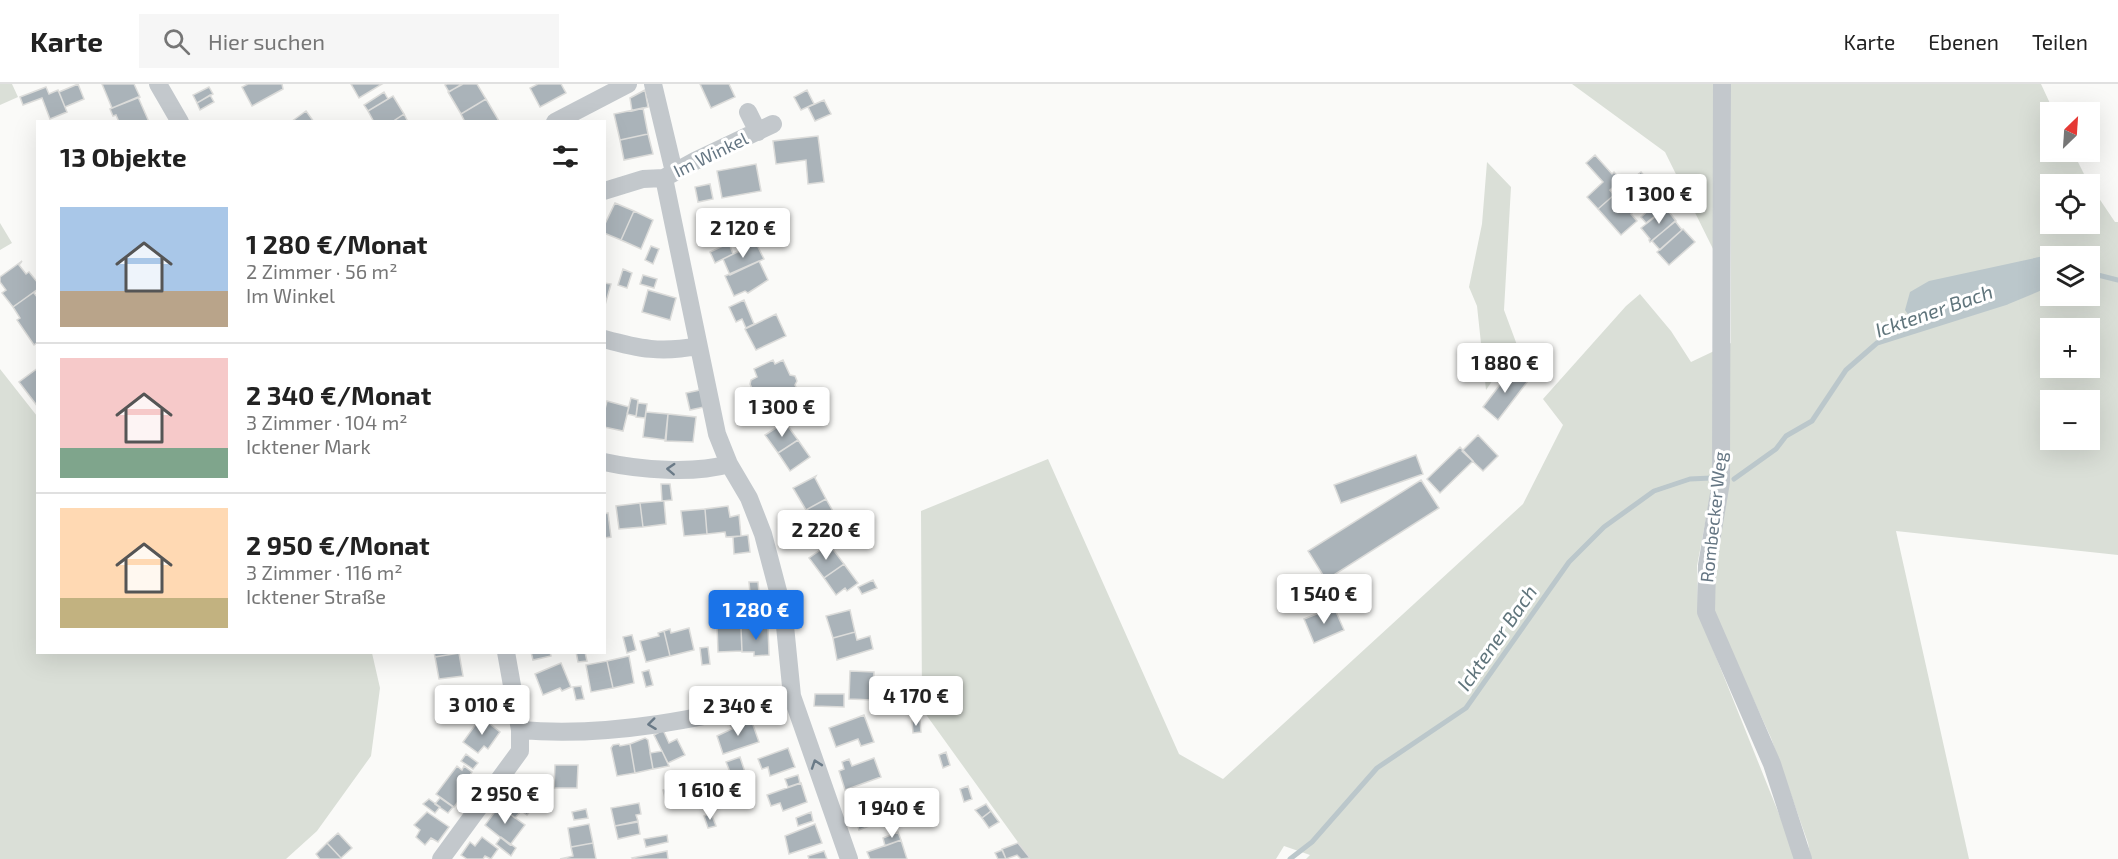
<!DOCTYPE html>
<html lang="de">
<meta charset="utf-8">
<style>
:root{--surface:#fff;--page:#f6f6f6;--text:#222;--muted:#767676;--line:#e0e0e0;--accent:#1a73e8}
body{margin:0;font-family:"Exo 2",sans-serif;background:var(--page);color:var(--text);height:100vh;display:flex;flex-direction:column;font-size:22px;white-space:nowrap}
*{box-sizing:border-box;margin:0}
p{font-size:20px;color:var(--muted)}
.icon{flex:none;width:33px;height:33px;fill:none;stroke:currentColor;stroke-width:2;stroke-linecap:round;stroke-linejoin:round}
.map{position:relative;flex:1;overflow:hidden}
.drawer{position:absolute;left:36px;top:36px;width:570px;height:534px;display:flex;flex-direction:column;background:var(--surface);border-radius:0px;box-shadow:0 6px 24px #0002}
.drawer>*{flex:none}
.needle{width:39px;rotate:25deg}
.buttons{position:absolute;left:2040px;top:18px;display:grid;gap:12px}
.buttons a{display:grid;place-items:center;width:60px;height:60px;border-radius:0px;background:var(--surface);box-shadow:0 6px 24px #0002;font-size:30px}
.price{position:absolute;translate:-50% -51px;padding:0 14px;border-radius:6px;background:#fff;color:#222;font-size:20px;line-height:39px;filter:drop-shadow(0 2px 3px #0008)}
.price::after{content:'';position:absolute;left:50%;top:36px;width:18px;height:14px;margin-left:-9px;background:inherit;clip-path:polygon(0 0,100% 0,50% 100%)}
.price.current{background:var(--accent);color:#fff}
ul{padding:0;list-style:none}
li{display:flex;align-items:center;gap:18px;height:150px;padding:0 24px}
li+li{border-top:2px solid var(--line)}
li span{display:grid;place-items:center;flex:none;width:168px;height:120px;border-radius:0px;color:#555}
li>.icon{margin-inline-start:auto}
span .icon{width:72px;height:72px;fill:#fffc;stroke-width:1}
li b{font-size:26px}
h2{display:flex;justify-content:space-between;align-items:center;height:72px;padding:0 24px;font-size:26px}
header{display:flex;align-items:center;gap:36px;box-sizing:border-box;height:84px;padding:0 30px;background:var(--surface);border-bottom:2px solid var(--line)}
header strong{font-size:28px}
nav{display:flex;gap:33px;margin-inline-start:auto;font-size:21px}
.search{width:420px;height:54px;background:var(--page);display:flex;align-items:center;gap:15px;box-sizing:border-box;padding:0 21px;border-radius:0px;color:var(--muted);font-size:22px}
.map>svg:first-child{display:block}
.green{fill:#dadfd7;fill-rule:evenodd}
.water{fill:#bbc7cb}
.lines{fill:none;stroke-linecap:round;stroke-linejoin:round}
.stream{stroke:#bbc7cb;stroke-width:5}
.building{fill:#aab3b9;stroke:#dcdcda;stroke-width:1.5}
.minor{stroke:#c3c8cc;stroke-width:18}
.oneway{stroke:#6a7a87}
.labels{text-anchor:middle;stroke-width:6;stroke-linejoin:round;paint-order:stroke}
.street-label{font-size:18px;fill:#657683;stroke:#fff}
.water-label{font-size:20px;font-style:italic;fill:#60757c;stroke:#fff}
</style>
<header>
<strong>Karte</strong>
<div class="search"><svg class="icon" aria-label="search" viewBox="0 0 24 24"><circle cx="10" cy="10" r="6"/><path d="M15 15l6 6"/></svg>Hier suchen</div>
<nav><a>Karte</a><a>Ebenen</a><a>Teilen</a></nav>
</header>
<div class="map">
<svg width="2118" height="775" viewBox="0 0 2118 775">
<rect width="100%" height="100%" fill="#fafaf8"/>
<path class="green" d="M0 0H12L18 13 0 21Z
M1572 0H1716V171L1665 68Z
M1731 0H2041L2054 28H2050V68H2073L2089 100H2050V140H2090V101L2115 138H2118V471L1896 447 1969 775H1811L1808 759 1771 654 1712 525 1711 408 1697 482 1698 528 1793 765 1795 775H1306L1310 771 1284 762 1276 775H1030L922 625 921 427 1048 375 1179 670 1223 695 1523 420 1563 341 1543 315 1626 222 1640 210 1671 247 1691 278 1731 259ZM2050 172H2090V212H2050ZM2050 244H2090V284H2050ZM2050 316H2090V356H2050Z
M1487 78 1511 103 1504 226 1517 261 1486 306 1477 222 1469 203 1482 140Z
M0 139 12 159 0 166Z
M0 285 37 332 38 568 372 569 380 604 371 672 317 747 286 775H0Z"/>
<path class="water" d="M2053 170 2055 172H2050V200L2007 218 1918 245 1905 226 1910 208 1929 197Z"/>
<g class="lines">
<path class="stream" d="M2090 189 2118 196
M1734 395 1776 365 1786 352 1812 337 1846 286 1877 259 2007 218 2050 200
M1290 775 1312 758 1377 684 1466 624 1569 478 1604 443 1654 407 1690 395 1711 394"/>
</g>
<path class="building" d="M78 0 84 15 65 23 59 8Z
M102 0H134L140 13 112 24Z
M248 0H282L283 5 252 22 242 3Z
M351 0H382L359 14Z
M447 0H462L449 8 445 1Z
M463 0H477L486 15 461 30 448 8Z
M538 0H561L566 9 540 23 530 4Z
M700 0H729L735 13 711 24Z
M46 3 49 10 58 6 67 28 50 35 42 14 23 21 20 13Z
M209 3 213 10 197 19 193 11Z
M645 6 648 23 632 27 630 14Z
M807 6 814 20 801 26 794 13Z
M384 8 388 15 368 27 364 21Z
M210 11 214 18 200 26 197 19Z
M393 12 404 30 392 38H374L368 27Z
M138 13 149 38H119L116 31 113 32 110 25Z
M486 15 499 37 465 38 461 30Z
M824 16 831 30 815 37 808 23Z
M643 24 648 50 620 56 614 30Z
M306 27 314 38H291Z
M404 30 408 38H392Z
M648 50 653 70 624 76 620 56Z
M818 52 824 98 808 100 806 76 776 80 773 57Z
M1595 71 1612 90 1614 88 1621 96 1610 106 1614 111 1598 125 1587 113 1603 98 1586 79Z
M756 80 761 107 722 114 717 87Z
M1641 88 1669 121 1646 139 1641 133 1650 125 1639 114 1643 110 1631 96Z
M710 100 713 115 698 118 695 103Z
M1630 104 1644 119 1631 130 1637 137 1621 151 1598 125 1614 111 1618 115Z
M615 119 634 127 621 156 604 149V142Z
M1666 124 1676 137 1650 158 1649 156 1650 155 1641 144Z
M634 127 653 136 641 165 621 156Z
M1675 137 1682 146 1660 166 1652 157Z
M1683 145 1695 158 1669 181 1657 168Z
M729 159 733 170 715 179 710 168Z
M756 159 764 175 730 191 723 175Z
M651 162 659 165 653 180 645 176Z
M22 177 19 181 26 190 29 188 38 199V205L13 223 2 209 6 206 0 198V193Z
M759 177 768 196 748 209 745 207 734 212 725 192Z
M623 185 632 189 627 204 618 201Z
M643 191 657 195 654 204 640 200Z
M604 199 611 200 605 221H604Z
M37 206 34 209 38 214V258L34 261 17 236 20 234 13 223Z
M648 206 676 214 670 236 642 228Z
M744 216 754 240 746 244 742 235 736 238 729 223Z
M776 230 786 252 756 266 745 245Z
M773 276 775 280 783 276 790 291 795 292 797 297 795 301 799 309 777 317 782 328 760 338 753 321 764 316 766 311 754 309 750 300 751 296 757 293 754 285Z
M38 284V323L19 298Z
M1512 285 1528 297 1498 336 1483 323Z
M700 306 704 323 690 326 686 309Z
M631 314 638 316 636 332 627 330Z
M607 317 629 323 623 347 604 343V329Z
M638 319 647 320 645 334 636 333Z
M646 328 668 330 666 356 643 353Z
M668 330 696 333 693 358 665 357Z
M785 338 798 356 778 369 765 351Z
M1478 351 1498 372 1483 387 1462 367Z
M798 356 810 373 790 387 778 369Z
M1460 363 1473 377 1440 409 1427 395Z
M1416 371 1423 390 1341 419 1334 401Z
M816 392 815 394 826 415 806 426 793 404Z
M1421 396 1439 424 1326 496 1308 467Z
M661 400H670L672 416 662 417Z
M826 415 838 436H839L816 448 817 447 806 426Z
M664 417 666 440 643 443 640 419Z
M640 419 643 443 619 445 616 422Z
M728 422 730 433 739 431 741 452 726 453 725 448 707 450 705 425Z
M705 425 707 450 684 452 681 427Z
M608 429 611 453 604 454V430Z
M837 447 841 454 825 463 819 455Z
M748 451 750 468 734 470 733 453Z
M829 460 844 480 824 494 809 474Z
M844 480 858 499 847 507 845 504 836 511 824 494Z
M873 496 877 504 862 510 858 503Z
M749 498H758L759 509H750Z
M742 520H757V535H742Z
M1334 523 1344 546 1314 559 1304 535Z
M850 526 855 548 833 554 826 532Z
M717 541H734V544H741L742 567 718 568Z
M768 543 769 571 754 572V568H742L741 544Z
M689 544 694 566 670 572 664 547 670 545 671 549Z
M664 547 670 572 646 578 640 557 659 552 658 549Z
M855 548 857 556 870 552 873 565 837 576 833 554Z
M632 551 636 566 627 569 623 553Z
M708 563 710 580 702 581 700 564Z
M434 568H459V569L435 573Z
M531 568H550L551 572 533 576Z
M576 568H585L587 577 578 578Z
M459 569 463 592 439 595 435 573Z
M629 572 634 599 613 604 607 577Z
M607 577 613 604 591 608 586 581Z
M561 579 571 603 562 607 560 604 543 611 535 590Z
M649 586 653 601 646 603 642 588Z
M850 587 874 588 873 616 849 615Z
M581 602 584 615 576 616 573 603Z
M815 610H844V623L814 622Z
M864 631 874 658 861 662 858 655 836 663 829 644Z
M481 633 500 648 488 665 484 662 478 669 463 658Z
M741 634 743 641 752 638 759 658 723 670 717 652 732 645 729 638Z
M920 636 921 648 913 649 912 637Z
M663 646 669 659 677 655 685 671 668 679 654 651Z
M645 654 648 656 653 685 635 689 630 660Z
M619 660 620 662 630 660 635 689 617 692 611 664 613 661Z
M788 664 795 683 770 692 768 683 762 685 758 675Z
M662 667 669 682 653 685 650 669Z
M946 668 950 681 943 684 939 671Z
M466 670 478 679 473 685 461 677Z
M740 673 745 688 732 693 726 678Z
M874 674 881 693 845 706 839 687 844 685 842 678 849 675 852 682Z
M555 681H578L577 704H554Z
M457 682 462 686 464 682 472 688 470 691 475 695 454 723 436 710Z
M798 691 800 699 788 703 785 695Z
M524 696 543 711 527 731 508 717Z
M692 696 697 708 689 711 685 699Z
M801 699 807 718 783 727 780 719 771 722 767 711Z
M678 702 685 716 667 722 663 706Z
M968 702 972 715 964 718 960 705Z
M883 706 886 714 871 719 869 711Z
M440 714 453 723 448 729 435 720Z
M429 715 440 723 435 729 423 720Z
M508 717 521 727 515 734 503 724Z
M639 719 641 730 636 731 638 737 615 742 611 724Z
M876 719 882 737 859 746 853 727Z
M986 720 991 727 982 734 975 726Z
M499 722 525 741 510 761 485 741Z
M586 725 588 734 574 736 572 728Z
M991 727 999 738 989 744 982 734Z
M427 728 449 743 438 758 431 754 425 761 416 753 420 746 414 741Z
M811 728 813 737 798 742 796 734Z
M711 729 716 742 708 744 704 732Z
M638 738 640 750 618 755 615 742Z
M589 740 593 759 571 763 568 744Z
M815 740 822 759 789 770 785 752Z
M898 748 901 756 885 762 883 754Z
M338 749 352 764 341 774 327 759Z
M667 751 668 758 646 763 644 755Z
M482 753 498 765 491 775 485 772 483 775H467L461 771 470 758 475 762Z
M501 753 516 764 511 772 496 760Z
M901 756 907 775H870L867 768Z
M327 759 341 774 340 775H320L316 770Z
M593 759 596 775H560L573 772 571 763Z
M1018 759 1030 774 1021 775 1017 771 1006 775 1002 765Z
M1002 766 1006 775H998L995 769Z
M667 767 668 775H633L632 774Z
M824 767 827 775H809L808 772Z"/>
<g class="lines">
<path class="minor" d="M158 0 180 38
M653 0 674 88
M1722 0 1721 398 1707 481 1706 528 1772 680 1803 775
M748 28 758 48
M555 38 628 0
M664 94 717 350 729 380 749 414 763 450 778 507 785 542 792 612 849 775
M604 107 643 95 664 94 695 77 773 40
M604 255C640 265 661 269 698 262
M604 378C640 386 694 390 729 380
M520 646C611 654 704 634 792 612
M441 775 520 667V646L506 568"/>
</g>
<defs><path id="oneway-chevron" d="M-2-3.5L2.5 0L-2 3.5" fill="none" stroke-width="1.6" stroke-linecap="round" stroke-linejoin="round" transform="scale(1.5)"/></defs>
<g class="oneway">
<use href="#oneway-chevron" transform="translate(671 385) rotate(-177)"/>
<use href="#oneway-chevron" transform="translate(652 640) rotate(173)"/>
<use href="#oneway-chevron" transform="translate(816 680) rotate(-109)"/>
</g>
<g class="labels">
<g class="street-label">
<text transform="translate(711 71) rotate(-26)" y="6">Im Winkel</text>
<text transform="translate(1714 433) rotate(-84)" y="6">Rombecker Weg</text>
</g>
<g class="water-label">
<text transform="translate(1934 227) rotate(-19)" y="7">Icktener Bach</text>
<text transform="translate(1497 554) rotate(-55)" y="7">Icktener Bach</text>
</g>
</g>
</svg>
<div class="buttons">
<a><svg class="needle" viewBox="-14 -14 28 28"><path d="M0-13l5 13h-10z" fill="#e53935"/><path d="M0 13l5-13h-10z" fill="#767676"/></svg></a>
<a><svg class="icon" aria-label="locate" viewBox="0 0 24 24"><circle cx="12" cy="12" r="6"/><path d="M12 2v4M12 18v4M2 12h4M18 12h4"/></svg></a>
<a><svg class="icon" aria-label="layers" viewBox="0 0 24 24"><path d="M12 4l9 5-9 5-9-5zM3 14l9 5 9-5"/></svg></a>
<a>+</a>
<a>−</a>
</div>
<b class="price" style="left:1659px;top:141px">1 300 €</b>
<b class="price" style="left:743px;top:175px">2 120 €</b>
<b class="price" style="left:1505px;top:310px">1 880 €</b>
<b class="price" style="left:782px;top:354px">1 300 €</b>
<b class="price" style="left:826px;top:477px">2 220 €</b>
<b class="price" style="left:1324px;top:541px">1 540 €</b>
<b class="price current" style="left:756px;top:557px">1 280 €</b>
<b class="price" style="left:916px;top:643px">4 170 €</b>
<b class="price" style="left:482px;top:652px">3 010 €</b>
<b class="price" style="left:738px;top:653px">2 340 €</b>
<b class="price" style="left:710px;top:737px">1 610 €</b>
<b class="price" style="left:505px;top:741px">2 950 €</b>
<b class="price" style="left:892px;top:755px">1 940 €</b>
<section class="drawer">
<h2>13 Objekte<svg class="icon" aria-label="filters" viewBox="0 0 24 24"><path d="M4 7h16M4 17h16"/><circle cx="9" cy="7" r="2"/><circle cx="15" cy="17" r="2"/></svg></h2>
<ul>
<li><span style="background:linear-gradient(#a9c7e8 70%,#b9a48a 0)"><svg class="icon" aria-label="home" viewBox="0 0 24 24"><path d="M3 11l9-7 9 7M6 9v11h12V9"/></svg></span><div><b>1 280 €/Monat</b><p>2 Zimmer · 56 m²</p><p>Im Winkel</p></div></li>
<li><span style="background:linear-gradient(#f6c9c9 75%,#7fa58c 0)"><svg class="icon" aria-label="home" viewBox="0 0 24 24"><path d="M3 11l9-7 9 7M6 9v11h12V9"/></svg></span><div><b>2 340 €/Monat</b><p>3 Zimmer · 104 m²</p><p>Icktener Mark</p></div></li>
<li><span style="background:linear-gradient(#ffd9b3 75%,#c2b280 0)"><svg class="icon" aria-label="home" viewBox="0 0 24 24"><path d="M3 11l9-7 9 7M6 9v11h12V9"/></svg></span><div><b>2 950 €/Monat</b><p>3 Zimmer · 116 m²</p><p>Icktener Straße</p></div></li>
</ul>
</section>
</div>
